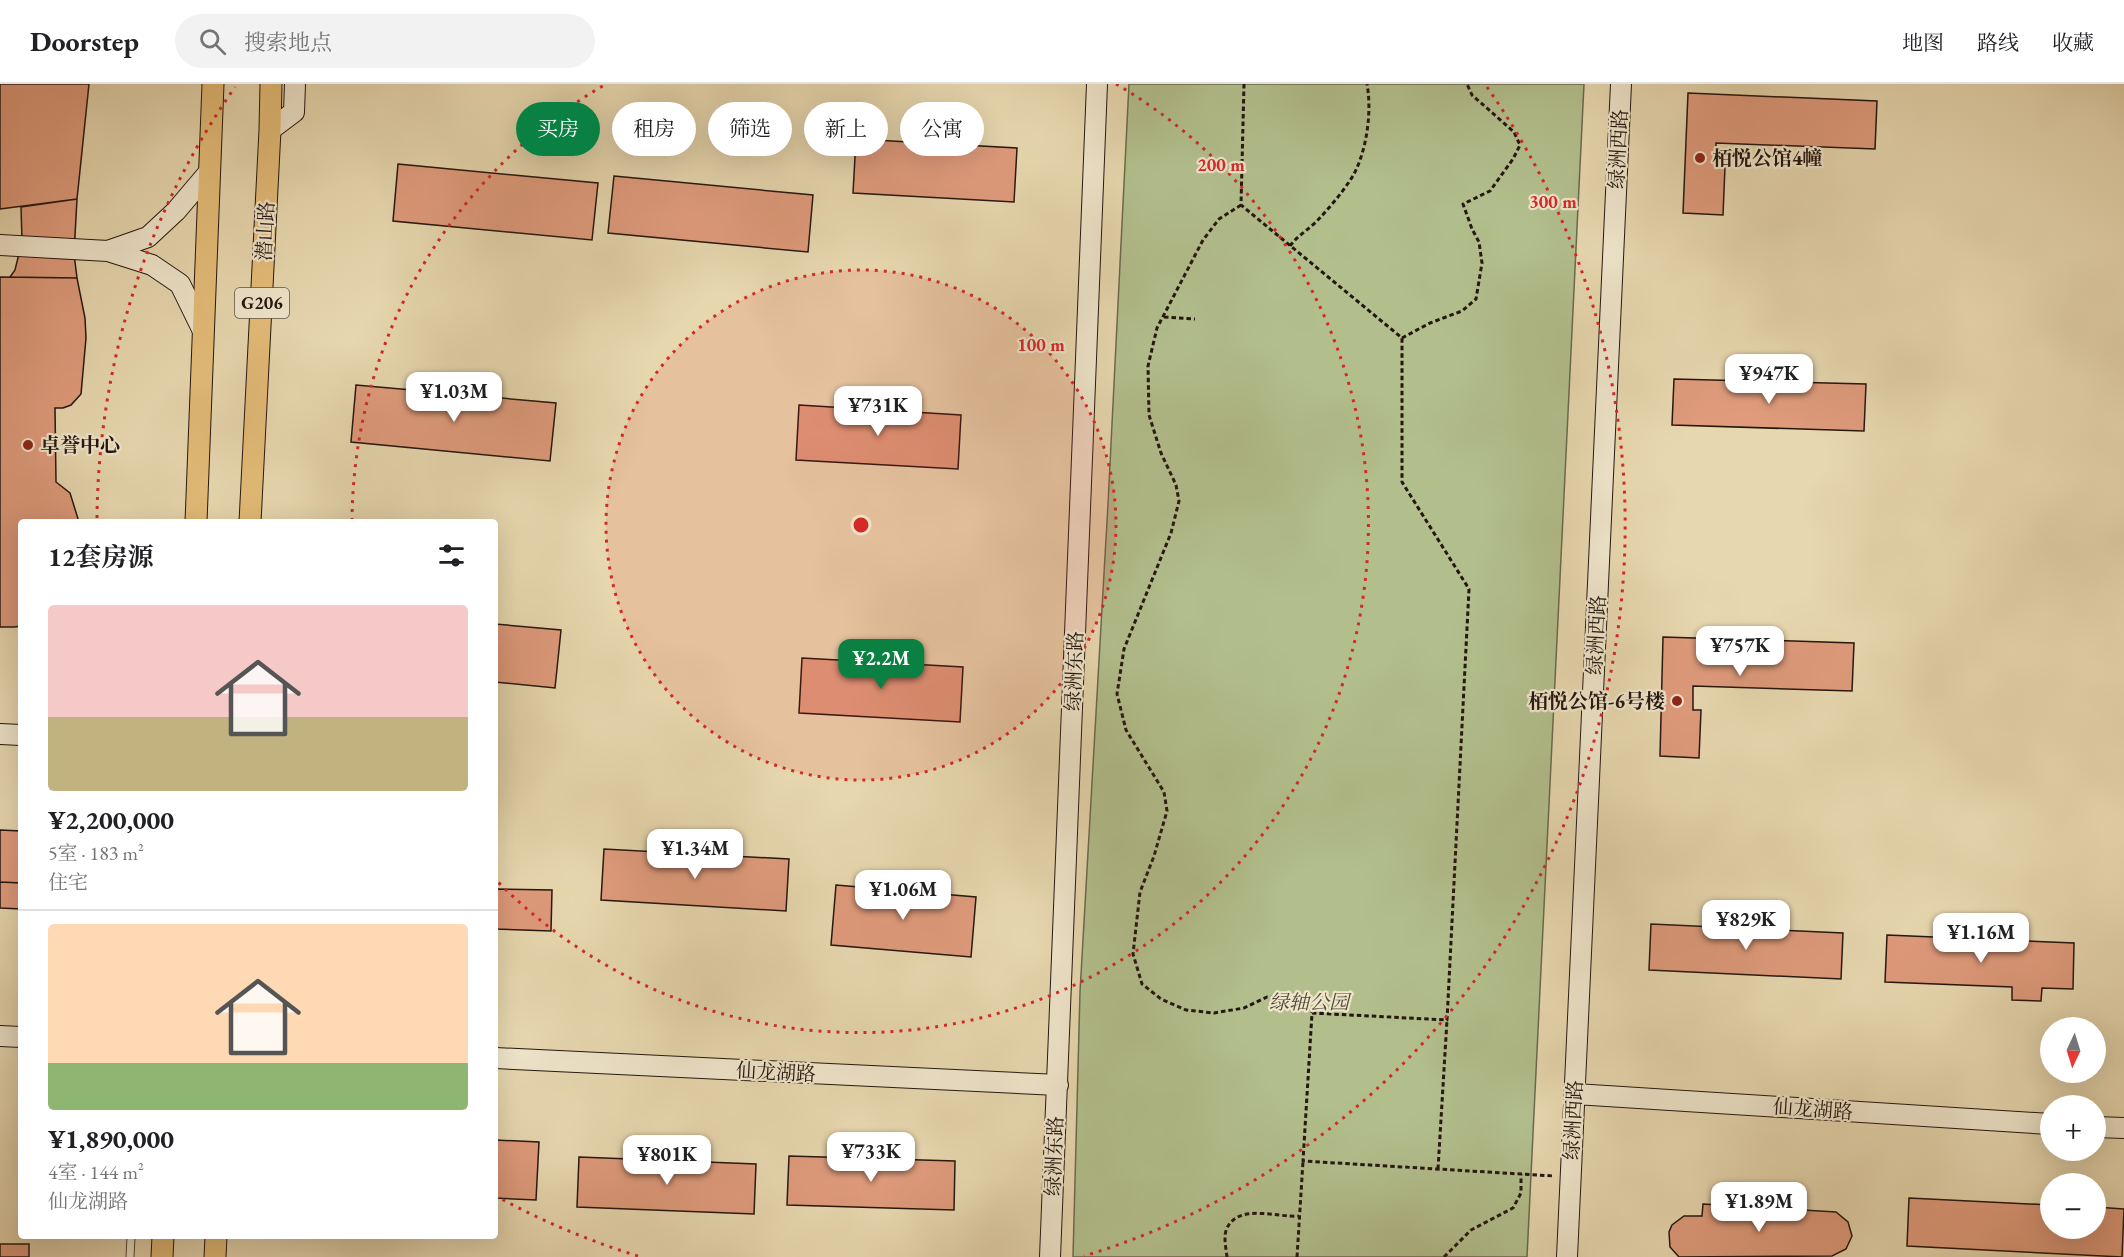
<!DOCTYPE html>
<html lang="zh">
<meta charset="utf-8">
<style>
:root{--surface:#fff;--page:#f2f2f2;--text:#202124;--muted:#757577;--line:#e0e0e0;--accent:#0b8043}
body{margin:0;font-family:"EB Garamond","Noto Serif SC",serif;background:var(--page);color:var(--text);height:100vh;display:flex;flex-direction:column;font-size:22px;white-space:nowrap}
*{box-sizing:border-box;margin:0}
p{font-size:20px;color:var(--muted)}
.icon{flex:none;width:33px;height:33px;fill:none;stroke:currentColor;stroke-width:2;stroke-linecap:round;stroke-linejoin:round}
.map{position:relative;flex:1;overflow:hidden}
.sheet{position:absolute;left:18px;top:435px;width:480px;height:720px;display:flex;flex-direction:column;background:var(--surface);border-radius:6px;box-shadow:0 6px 24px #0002}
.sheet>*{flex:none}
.guide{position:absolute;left:516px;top:18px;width:570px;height:54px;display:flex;gap:12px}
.needle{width:39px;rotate:184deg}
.tools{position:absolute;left:2040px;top:933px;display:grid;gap:12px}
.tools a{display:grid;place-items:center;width:66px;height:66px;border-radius:50%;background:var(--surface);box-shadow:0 6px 24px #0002;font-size:30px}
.price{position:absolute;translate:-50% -51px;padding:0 14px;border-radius:12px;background:#fff;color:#222;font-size:20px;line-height:39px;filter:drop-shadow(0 2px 3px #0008)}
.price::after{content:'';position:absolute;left:50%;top:36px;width:18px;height:14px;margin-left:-9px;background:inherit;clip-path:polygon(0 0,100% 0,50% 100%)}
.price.active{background:var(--accent);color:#fff}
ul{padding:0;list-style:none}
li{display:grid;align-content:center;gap:12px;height:318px;padding:0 30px}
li+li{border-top:2px solid var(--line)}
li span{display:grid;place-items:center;height:186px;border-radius:6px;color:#555}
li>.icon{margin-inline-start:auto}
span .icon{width:108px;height:108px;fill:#fffc;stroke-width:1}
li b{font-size:26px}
h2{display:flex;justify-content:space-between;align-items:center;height:72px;padding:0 30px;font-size:26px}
.chip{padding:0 21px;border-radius:27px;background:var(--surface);box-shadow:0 6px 24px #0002;font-size:21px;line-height:54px}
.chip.active{background:var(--accent);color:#fff}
header{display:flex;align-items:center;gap:36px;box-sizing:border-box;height:84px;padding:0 30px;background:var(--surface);border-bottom:2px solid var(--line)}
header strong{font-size:28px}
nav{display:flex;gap:33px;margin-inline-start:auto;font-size:21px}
.search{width:420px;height:54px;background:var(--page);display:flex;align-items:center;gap:15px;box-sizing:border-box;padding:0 21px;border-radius:33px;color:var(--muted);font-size:22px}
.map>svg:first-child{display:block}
.green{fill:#b2bf8d;stroke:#6b6a4e;stroke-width:1.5}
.building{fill:#df9b7c;stroke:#24160f;stroke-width:1.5}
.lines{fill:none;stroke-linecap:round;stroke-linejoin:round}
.lane-casing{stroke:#554637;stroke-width:9}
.secondary-casing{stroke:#24160f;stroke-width:22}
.primary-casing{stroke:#24160f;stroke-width:23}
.path{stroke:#24160f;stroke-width:3;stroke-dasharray:4.5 3;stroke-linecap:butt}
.lane{stroke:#efe5cb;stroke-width:7}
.secondary{stroke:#efe5cb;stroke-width:20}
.primary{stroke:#e4bc78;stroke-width:21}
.ring{fill:none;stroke:#d62828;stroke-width:3;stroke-dasharray:3 6}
.poi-dot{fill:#8f2418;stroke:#efe5cb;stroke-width:2}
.labels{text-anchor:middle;stroke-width:4.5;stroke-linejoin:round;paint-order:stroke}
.shield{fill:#efe5cb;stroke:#615447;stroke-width:1.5}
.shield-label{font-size:18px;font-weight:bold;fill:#24160f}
.street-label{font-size:20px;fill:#24160f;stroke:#efe5cb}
.poi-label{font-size:20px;font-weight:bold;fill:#24160f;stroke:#efe5cb;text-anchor:start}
.park-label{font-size:20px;font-style:italic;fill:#4f4935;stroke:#efe5cb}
.centre{fill:#d62828;stroke:#efe5cb;stroke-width:3}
.ring-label{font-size:18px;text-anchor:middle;font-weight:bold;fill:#d62828;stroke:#efe5cb;stroke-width:4.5;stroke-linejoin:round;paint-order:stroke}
</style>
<header>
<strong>Doorstep</strong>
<div class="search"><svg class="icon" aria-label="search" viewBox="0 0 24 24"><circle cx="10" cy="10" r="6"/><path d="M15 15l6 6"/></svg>搜索地点</div>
<nav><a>地图</a><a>路线</a><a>收藏</a></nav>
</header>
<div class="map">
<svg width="2124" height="1173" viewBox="0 0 2124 1173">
<rect width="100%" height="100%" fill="#e7d7af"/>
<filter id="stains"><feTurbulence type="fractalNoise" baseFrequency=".00333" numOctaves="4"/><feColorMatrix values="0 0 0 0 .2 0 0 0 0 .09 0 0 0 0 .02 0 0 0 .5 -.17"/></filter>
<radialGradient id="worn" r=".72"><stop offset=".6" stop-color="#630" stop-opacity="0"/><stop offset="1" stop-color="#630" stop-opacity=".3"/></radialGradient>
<path class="green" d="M1129 0H1584L1527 1173H1073L1080 908 1108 420Z"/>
<path class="building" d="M0 0H89L77 115 0 125Z
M1688 9 1877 17 1875 65 1716 59 1715 82 1725 83 1723 131 1683 129Z
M856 55 1017 64 1014 118 853 109Z
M398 80 598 99 592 156 393 137Z
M614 92 813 111 808 168 608 149Z
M77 115 74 170 77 194 10 193 15 186 22 157 21 123Z
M0 193 77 194 85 234 86 254 81 310 71 321 63 324H55L56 398 70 409 79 438H21V542L14 543H0Z
M1674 295 1866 300 1864 347 1672 341Z
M356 301 556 319 550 377 351 358Z
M799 321 961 331 958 385 796 376Z
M495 540 561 546 555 604 495 598Z
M1663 553 1854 559 1852 607 1693 602V626H1701L1699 674 1660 672Z
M802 574 963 583 960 638 799 629Z
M0 746 21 747V799L0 798Z
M604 765 789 775 786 827 601 816Z
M0 798 21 799V825L0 824Z
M836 801 976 813 971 873 831 861Z
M495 805 552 806 551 847 495 845Z
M1651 840 1843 849 1841 895 1649 886Z
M1887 851 2074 859 2073 905 2042 904 2041 917 2012 916V903L1885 898Z
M495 1056 539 1058 536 1116 495 1114Z
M789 1072 955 1077 954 1126 787 1121Z
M579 1073 756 1080 754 1130 577 1123Z
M1909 1114 2050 1121V1144H2096V1123L2124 1125 2122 1173 1907 1162Z
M1703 1120 1836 1128 1848 1138 1852 1152 1846 1165 1832 1172 1679 1173 1670 1163 1669 1148 1672 1141 1684 1132H1702Z
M0 1160H29V1173H0Z"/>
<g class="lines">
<g class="lane-casing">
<path id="lane" d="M130 1173 131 1152"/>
</g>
<g class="secondary-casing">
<path id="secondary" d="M270 46 294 28 295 0
M0 161 108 167
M203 247 180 200 152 181 108 167 148 153 176 127 209 88
M0 650 21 651
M0 952 21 953
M495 974 1058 1001
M1575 1010 2050 1040
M2096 1043 2124 1044
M1050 1173 1097 0
M1567 1173 1621 0"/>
</g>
<g class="primary-casing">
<path id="primary" d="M196 438 213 0
M250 438 270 46 271 0
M162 1173 163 1152
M215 1173 216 1152"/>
</g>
<path class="path" d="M1244 0 1241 121 1402 254V398L1469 505 1447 936 1312 929 1303 1077 1554 1092
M1241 121 1219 135 1203 156 1157 244 1148 282 1149 331 1161 369 1176 401 1179 417 1171 449 1124 565 1117 610 1126 646 1164 708 1167 727 1154 772 1140 808 1133 870 1142 900 1161 915 1186 926 1214 929 1244 924 1267 913 1292 914 1311 928
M1290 162C1297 152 1308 146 1317 137 1330 123 1344 107 1354 90 1367 65 1372 27 1367 0
M1164 233 1195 235
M1402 254 1430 239 1462 227 1476 215 1482 179 1479 158 1472 145 1463 120 1490 107 1513 75 1520 61 1514 48 1472 11 1467 0
M1438 1085 1447 936
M1227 1173C1226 1164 1223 1152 1227 1144 1239 1119 1278 1134 1299 1132
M1297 1173 1303 1077
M1444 1173 1471 1146 1513 1124 1521 1109V1090"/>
<use href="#lane" class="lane"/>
<use href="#secondary" class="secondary"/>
<use href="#primary" class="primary"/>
</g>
<circle cx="861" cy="441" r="255" fill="#d62828" fill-opacity=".12"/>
<g class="ring">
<circle cx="861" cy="441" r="255"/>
<path d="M352 437A509 509 0 0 1 606 0M1116 0A509 509 0 1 1 498 798"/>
<path d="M638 1172A764 764 0 0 1 496 1112M97 434A764 764 0 0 1 235 3M1487 3A764 764 0 0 1 1084 1172"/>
</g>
<g class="poi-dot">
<circle cx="1700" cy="74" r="6"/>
<circle cx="28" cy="361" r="6"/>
<circle cx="1677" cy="617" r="6"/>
</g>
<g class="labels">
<rect class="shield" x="235" y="204" width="54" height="30" rx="4.5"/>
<g class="shield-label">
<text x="262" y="225">G206</text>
</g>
<g class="street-label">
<text transform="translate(1618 65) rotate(-87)" y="7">绿洲西路</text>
<text transform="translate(265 147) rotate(-87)" y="7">潜山路</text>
<text transform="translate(1596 551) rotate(-87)" y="7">绿洲西路</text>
<text transform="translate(1074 587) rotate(-88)" y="7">绿洲东路</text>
<text transform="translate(776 988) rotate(3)" y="7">仙龙湖路</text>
<text transform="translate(1813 1025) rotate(4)" y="7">仙龙湖路</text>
<text transform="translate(1573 1036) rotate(-87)" y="7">绿洲西路</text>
<text transform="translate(1054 1072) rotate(-88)" y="7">绿洲东路</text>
</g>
<g class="poi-label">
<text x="1712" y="81">栢悦公馆4幢</text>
<text x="40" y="368">卓誉中心</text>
<text x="1665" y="624" text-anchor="end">栢悦公馆-6号楼</text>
</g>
<g class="park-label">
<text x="1309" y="925">绿轴公园</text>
</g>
</g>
<circle cx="861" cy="441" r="9" class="centre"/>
<g class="ring-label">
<text x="1221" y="87">200 m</text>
<text x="1553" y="124">300 m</text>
<text x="1041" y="267">100 m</text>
</g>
<rect width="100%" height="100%" filter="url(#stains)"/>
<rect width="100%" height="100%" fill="url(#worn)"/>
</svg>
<div class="tools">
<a><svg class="needle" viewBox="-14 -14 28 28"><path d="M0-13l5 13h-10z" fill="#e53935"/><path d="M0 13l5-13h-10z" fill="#757577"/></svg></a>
<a>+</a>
<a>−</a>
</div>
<b class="price" style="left:1769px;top:321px">¥947K</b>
<b class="price" style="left:454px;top:339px">¥1.03M</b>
<b class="price" style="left:878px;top:353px">¥731K</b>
<b class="price" style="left:1740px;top:593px">¥757K</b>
<b class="price active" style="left:881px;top:606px">¥2.2M</b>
<b class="price" style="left:695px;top:796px">¥1.34M</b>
<b class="price" style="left:903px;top:837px">¥1.06M</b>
<b class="price" style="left:1746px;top:867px">¥829K</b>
<b class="price" style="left:1981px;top:880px">¥1.16M</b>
<b class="price" style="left:871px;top:1099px">¥733K</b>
<b class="price" style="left:667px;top:1102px">¥801K</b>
<b class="price" style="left:1759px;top:1149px">¥1.89M</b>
<div class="guide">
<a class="chip active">买房</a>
<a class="chip">租房</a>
<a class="chip">筛选</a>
<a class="chip">新上</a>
<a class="chip">公寓</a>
</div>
<section class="sheet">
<h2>12套房源<svg class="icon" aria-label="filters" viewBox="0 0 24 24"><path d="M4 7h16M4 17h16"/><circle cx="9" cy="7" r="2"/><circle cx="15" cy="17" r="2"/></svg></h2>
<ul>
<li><span style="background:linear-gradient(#f6c9c9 60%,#c2b280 0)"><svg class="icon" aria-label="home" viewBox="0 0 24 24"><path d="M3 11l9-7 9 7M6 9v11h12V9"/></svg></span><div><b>¥2,200,000</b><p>5室 · 183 m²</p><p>住宅</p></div></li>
<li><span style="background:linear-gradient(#ffd9b3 75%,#8fb573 0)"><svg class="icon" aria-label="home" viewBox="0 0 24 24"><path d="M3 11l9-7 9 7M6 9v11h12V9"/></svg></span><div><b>¥1,890,000</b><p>4室 · 144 m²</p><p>仙龙湖路</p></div></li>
</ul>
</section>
</div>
